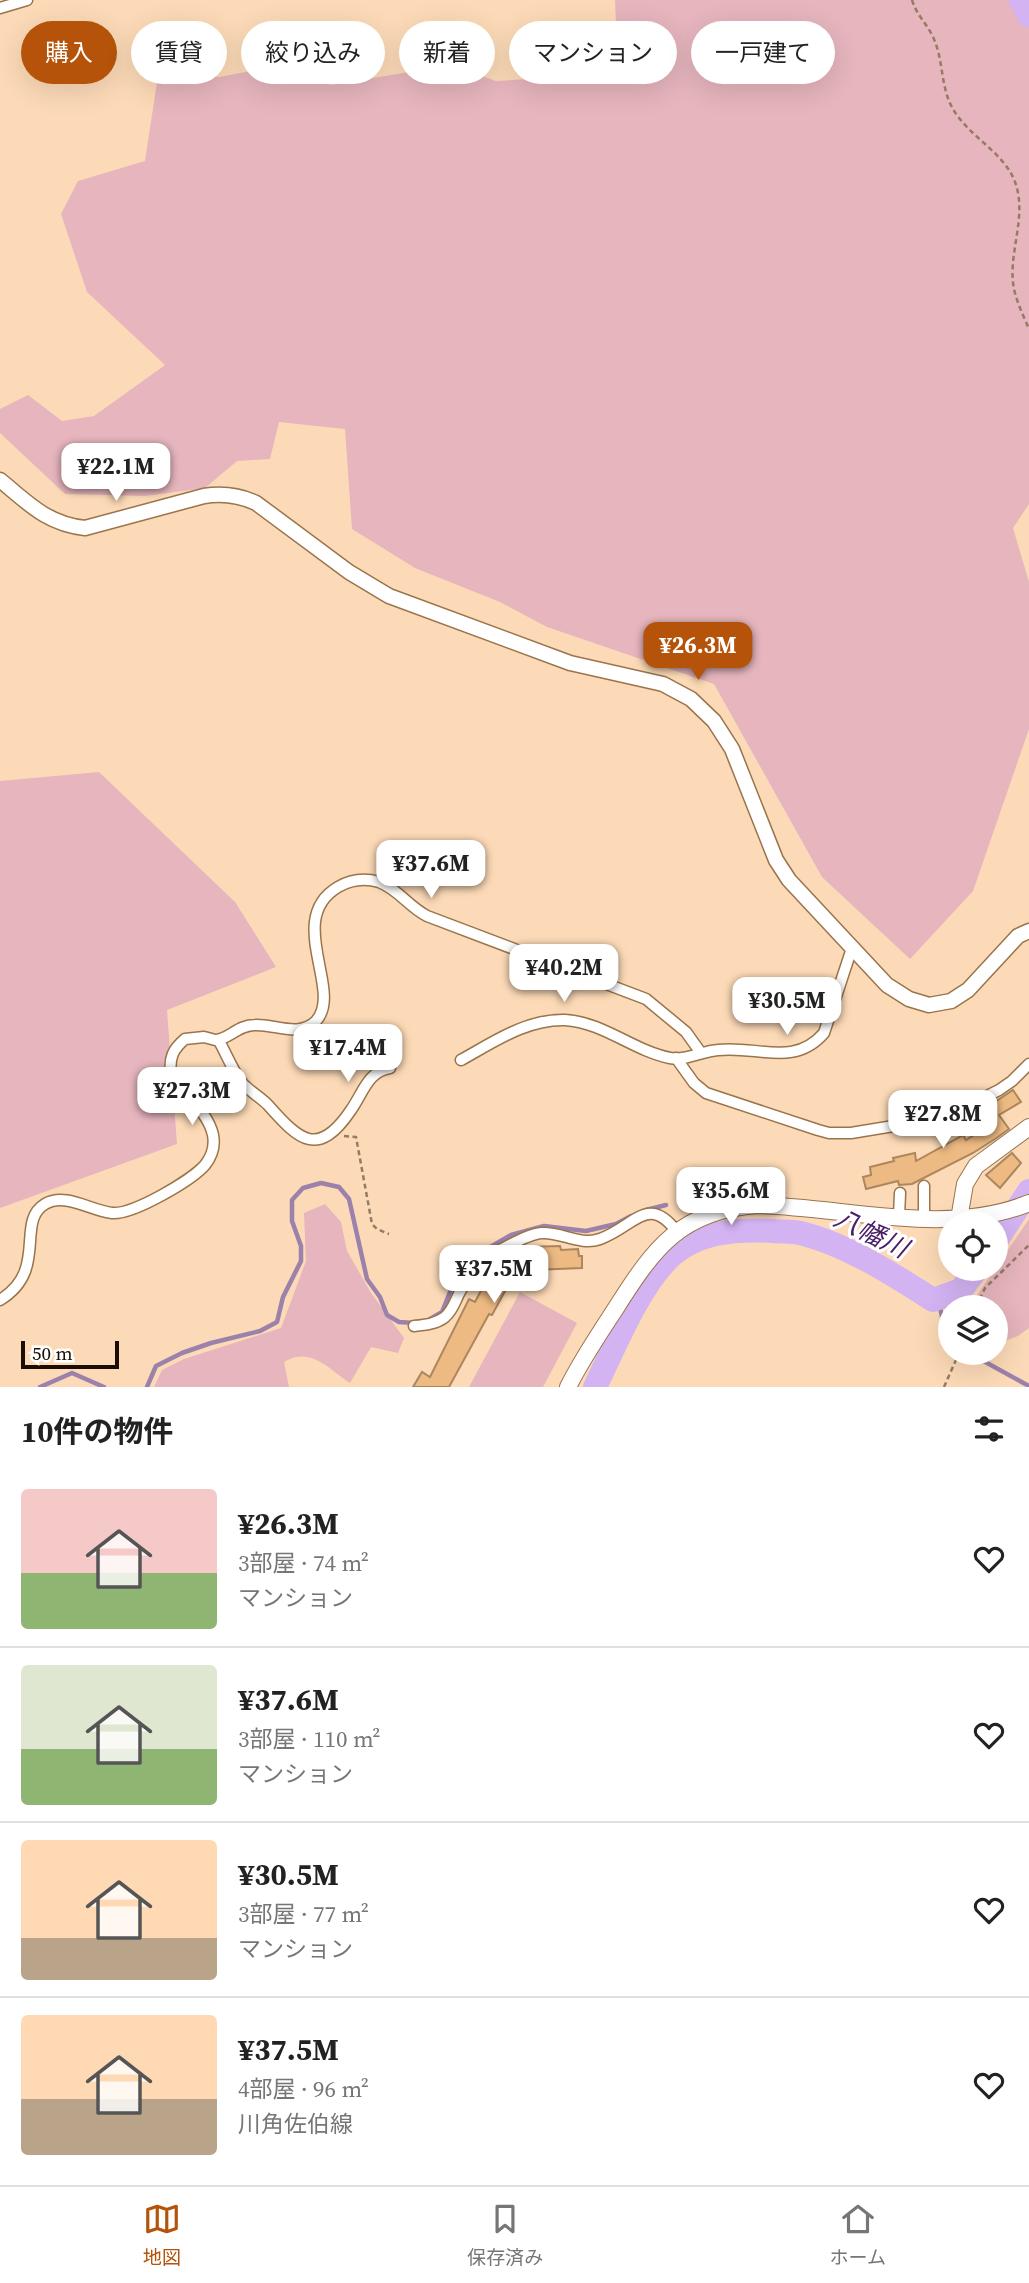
<!DOCTYPE html>
<html lang="ja">
<meta charset="utf-8">
<style>
:root{--surface:#fff;--page:#f6f6f6;--text:#222;--muted:#767676;--line:#e0e0e0;--accent:#b45309}
body{margin:0;font-family:"Source Serif 4","Noto Sans JP",serif;background:var(--page);color:var(--text);height:100vh;display:flex;flex-direction:column;font-size:26px;white-space:nowrap}
*{box-sizing:border-box;margin:0}
p{font-size:23px;color:var(--muted)}
.icon{flex:none;width:38px;height:38px;fill:none;stroke:currentColor;stroke-width:2;stroke-linecap:round;stroke-linejoin:round}
.map{position:relative;height:1387px;overflow:hidden}
.panel{display:flex;flex-direction:column;background:var(--surface);flex:1}
.panel>*{flex:none}
.guide{position:absolute;left:21px;top:21px;width:987px;height:63px;display:flex;gap:14px}
.fabs{position:absolute;left:938px;top:1211px;display:grid;gap:14px}
.fabs a{display:grid;place-items:center;width:70px;height:70px;border-radius:50%;background:var(--surface);box-shadow:0 7px 28px #0002;font-size:35px}
.scale{position:absolute;left:21px;bottom:18px;width:98px;box-sizing:border-box;padding-left:7px;border:4px solid #1b0d01;border-top:0;font-size:19px;line-height:24px;white-space:nowrap;color:#1b0d01;-webkit-text-stroke:5px #fff;paint-order:stroke}
.price{position:absolute;translate:-50% -60px;padding:0 16px;border-radius:14px;background:#fff;color:#222;font-size:23px;line-height:46px;filter:drop-shadow(0 2px 4px #0008)}
.price::after{content:'';position:absolute;left:50%;top:42px;width:21px;height:16px;margin-left:-10px;background:inherit;clip-path:polygon(0 0,100% 0,50% 100%)}
.price.selected{background:var(--accent);color:#fff}
ul{padding:0;list-style:none}
li{display:flex;align-items:center;gap:21px;height:175px;padding:0 21px}
li+li{border-top:2px solid var(--line)}
li span{display:grid;place-items:center;flex:none;width:196px;height:140px;border-radius:7px;color:#555}
li>.icon{margin-inline-start:auto}
span .icon{width:84px;height:84px;fill:#fffc;stroke-width:1}
li b{font-size:30px}
h2{display:flex;justify-content:space-between;align-items:center;height:84px;padding:0 21px;font-size:30px}
.tag{padding:0 24px;border-radius:32px;background:var(--surface);box-shadow:0 7px 28px #0002;font-size:24px;line-height:63px}
.tag.selected{background:var(--accent);color:#fff}
.dock{display:flex;justify-content:space-around;align-items:center;height:98px;border-top:2px solid var(--line);background:var(--surface);font-size:19px;color:var(--muted)}
.dock a{display:grid;justify-items:center;gap:4px}
.dock .selected{color:var(--accent)}
.map>svg:first-child{display:block}
.green{fill:#e6b5bd}
.lines{fill:none;stroke-linecap:round;stroke-linejoin:round}
.stream{stroke:#9c81aa;stroke-width:4.5}
.river{stroke:#d3b3f2;stroke-width:24}
.building{fill:#eeba83;stroke:#ac865c;stroke-width:2}
.minor-casing{stroke:#9a744b;stroke-width:13}
.tertiary-casing{stroke:#9a744b;stroke-width:17}
.secondary-casing{stroke:#9a744b;stroke-width:18}
.path{stroke:#947b63;stroke-width:2.5;stroke-dasharray:5 3.5;stroke-linecap:butt}
.minor{stroke:#fff;stroke-width:10}
.tertiary{stroke:#fff;stroke-width:14}
.secondary{stroke:#fff;stroke-width:16}
.labels{text-anchor:middle;stroke-width:6;stroke-linejoin:round;paint-order:stroke}
.water-label{font-size:26px;font-style:italic;fill:#481e66;stroke:#fff}
</style>
<div class="map">
<svg width="1029" height="1387" viewBox="0 0 1029 1387">
<rect width="100%" height="100%" fill="#fcdab7"/>
<path class="green" d="M615 0H1019L1029 26V504L1013 528 1029 582V729L973 891 910 959 822 877 714 684 547 627 500 602 415 568 352 529 345 429 279 422 270 459 237 461 205 488 145 496 65 494 0 433V409L28 395 62 421 94 416 165 365 87 292 61 214 78 181 145 161 157 82 172 75 219 77 305 61 330 85 452 65 496 81 618 74Z
M99 772 235 902 276 967 167 1010 177 1144 0 1208V781Z
M325 1204 341 1222 347 1251 371 1293 404 1338 398 1353 371 1347 350 1383C328 1368 310 1346 284 1362L289 1387H154L162 1370 184 1359 281 1328 306 1261 304 1213Z
M1029 1219V1328L1018 1336 996 1344V1307H969Z
M520 1292 577 1323 543 1387H469Z"/>
<g class="lines">
<path class="stream" d="M646 1210 666 1205
M938 1298 945 1331 950 1341
M430 1319 442 1312 454 1282 475 1256 511 1235 544 1226 586 1231 616 1224 631 1216
M969 1353 1029 1386
M40 1387 72 1373 104 1387
M147 1387 156 1366 182 1353 211 1343 260 1331 277 1322 283 1297 301 1261V1246L292 1221V1200L303 1188 321 1183 339 1187 349 1199 367 1279 380 1297 387 1315 399 1322 415 1323"/>
<path class="river" d="M1021 0 1029 15
M996 1241 1029 1191
M595 1387C614 1348 636 1293 665 1262 694 1231 735 1229 774 1231 782 1232 792 1231 800 1233 846 1244 894 1275 933 1300L961 1290 977 1269"/>
</g>
<path class="building" d="M1013 1090 1021 1102 999 1115 1009 1129 995 1139 973 1153 912 1184 899 1185 898 1181 866 1189 863 1177 871 1175 870 1167 894 1161 893 1158 915 1153 916 1161 963 1135 966 1140 988 1126 980 1112Z
M1012 1153 1021 1163 1000 1188 986 1175Z
M560 1246 561 1250 578 1249 579 1256H582V1268L532 1270V1281L510 1282 492 1315 489 1314 449 1387H413L422 1372 430 1377 469 1299 475 1302 496 1262 523 1247Z"/>
<g class="lines">
<g class="minor-casing">
<path id="minor" d="M0 8 27 0
M216 1040C229 1039 238 1025 255 1025 275 1024 299 1038 316 1021 344 991 284 919 338 887 350 880 365 878 379 882 398 889 409 907 427 916L646 999 686 1032 701 1053
M676 1058 694 1083 706 1093 818 1130 829 1133H851L930 1120 951 1114 999 1090 1012 1081 1029 1064
M461 1060C494 1042 526 1019 565 1020 603 1022 634 1051 670 1058 686 1061 702 1051 718 1050 756 1045 794 1068 824 1033L852 948
M924 1186V1218
M899 1216 900 1193
M0 1300C49 1270 15 1222 45 1204 66 1192 91 1211 112 1213 133 1215 192 1180 205 1165 212 1156 215 1145 213 1135 208 1111 182 1093 171 1073 169 1058 173 1049 185 1039L204 1037 219 1041C227 1055 233 1072 243 1084 251 1092 260 1097 268 1105 299 1140 318 1159 351 1110 363 1093 368 1071 390 1068
M414 1326C425 1325 436 1324 445 1317 454 1309 455 1300 461 1290 470 1272 485 1258 502 1249 514 1243 529 1234 542 1233 562 1232 580 1246 600 1239 634 1227 648 1193 677 1232"/>
</g>
<g class="tertiary-casing">
<path id="tertiary" d="M0 480C28 503 47 524 85 528L204 496C223 493 239 495 256 503L349 572 389 596 570 663 663 684 691 699 714 721 732 749 776 860 789 880 887 985 909 999 929 1005 951 1001 968 990 1018 936 1029 931"/>
</g>
<g class="secondary-casing">
<path id="secondary" d="M959 1219 965 1184 976 1166 1029 1127
M568 1387C582 1359 599 1334 616 1308 654 1248 681 1210 758 1205 844 1207 947 1237 1029 1203"/>
</g>
<path class="path" d="M912 0C916 14 927 24 933 37 944 60 940 87 953 109 969 137 1004 152 1015 182 1028 217 1007 254 1014 289 1017 303 1024 317 1029 329
M344 1136 356 1137 372 1224 377 1229 389 1234
M976 1307 985 1288 1029 1245
M944 1387 959 1353"/>
<use href="#minor" class="minor"/>
<use href="#tertiary" class="tertiary"/>
<use href="#secondary" class="secondary"/>
</g>
<g class="labels">
<g class="water-label">
<text transform="translate(871 1233) rotate(26)" y="9">八幡川</text>
</g>
</g>
</svg>
<div class="fabs">
<a><svg class="icon" aria-label="locate" viewBox="0 0 24 24"><circle cx="12" cy="12" r="6"/><path d="M12 2v4M12 18v4M2 12h4M18 12h4"/></svg></a>
<a><svg class="icon" aria-label="layers" viewBox="0 0 24 24"><path d="M12 4l9 5-9 5-9-5zM3 14l9 5 9-5"/></svg></a>
</div>
<div class="scale">50 m</div>
<b class="price" style="left:116px;top:503px">¥22.1M</b>
<b class="price selected" style="left:698px;top:682px">¥26.3M</b>
<b class="price" style="left:431px;top:900px">¥37.6M</b>
<b class="price" style="left:564px;top:1004px">¥40.2M</b>
<b class="price" style="left:787px;top:1037px">¥30.5M</b>
<b class="price" style="left:348px;top:1084px">¥17.4M</b>
<b class="price" style="left:192px;top:1127px">¥27.3M</b>
<b class="price" style="left:943px;top:1150px">¥27.8M</b>
<b class="price" style="left:731px;top:1227px">¥35.6M</b>
<b class="price" style="left:494px;top:1305px">¥37.5M</b>
<div class="guide">
<a class="tag selected">購入</a>
<a class="tag">賃貸</a>
<a class="tag">絞り込み</a>
<a class="tag">新着</a>
<a class="tag">マンション</a>
<a class="tag">一戸建て</a>
</div>
</div>
<section class="panel">
<h2>10件の物件<svg class="icon" aria-label="filters" viewBox="0 0 24 24"><path d="M4 7h16M4 17h16"/><circle cx="9" cy="7" r="2"/><circle cx="15" cy="17" r="2"/></svg></h2>
<ul>
<li><span style="background:linear-gradient(#f6c9c9 60%,#8fb573 0)"><svg class="icon" aria-label="home" viewBox="0 0 24 24"><path d="M3 11l9-7 9 7M6 9v11h12V9"/></svg></span><div><b>¥26.3M</b><p>3部屋 · 74 m²</p><p>マンション</p></div><svg class="icon" aria-label="heart" viewBox="0 0 24 24"><path d="M12 20l-8-8c-3-5 5-10 8-4 3-6 11-1 8 4z"/></svg></li>
<li><span style="background:linear-gradient(#dfe7d0 60%,#8fb573 0)"><svg class="icon" aria-label="home" viewBox="0 0 24 24"><path d="M3 11l9-7 9 7M6 9v11h12V9"/></svg></span><div><b>¥37.6M</b><p>3部屋 · 110 m²</p><p>マンション</p></div><svg class="icon" aria-label="heart" viewBox="0 0 24 24"><path d="M12 20l-8-8c-3-5 5-10 8-4 3-6 11-1 8 4z"/></svg></li>
<li><span style="background:linear-gradient(#ffd9b3 70%,#b9a48a 0)"><svg class="icon" aria-label="home" viewBox="0 0 24 24"><path d="M3 11l9-7 9 7M6 9v11h12V9"/></svg></span><div><b>¥30.5M</b><p>3部屋 · 77 m²</p><p>マンション</p></div><svg class="icon" aria-label="heart" viewBox="0 0 24 24"><path d="M12 20l-8-8c-3-5 5-10 8-4 3-6 11-1 8 4z"/></svg></li>
<li><span style="background:linear-gradient(#ffd9b3 60%,#b9a48a 0)"><svg class="icon" aria-label="home" viewBox="0 0 24 24"><path d="M3 11l9-7 9 7M6 9v11h12V9"/></svg></span><div><b>¥37.5M</b><p>4部屋 · 96 m²</p><p>川角佐伯線</p></div><svg class="icon" aria-label="heart" viewBox="0 0 24 24"><path d="M12 20l-8-8c-3-5 5-10 8-4 3-6 11-1 8 4z"/></svg></li>
</ul>
</section>
<nav class="dock">
<a class="selected"><svg class="icon" aria-label="map" viewBox="0 0 24 24"><path d="M3 6l6-2 6 2 6-2v14l-6 2-6-2-6 2zM9 4v14M15 6v14"/></svg>地図</a>
<a><svg class="icon" aria-label="saved" viewBox="0 0 24 24"><path d="M7 4h10v16l-5-4-5 4z"/></svg>保存済み</a>
<a><svg class="icon" aria-label="home" viewBox="0 0 24 24"><path d="M3 11l9-7 9 7M6 9v11h12V9"/></svg>ホーム</a>
</nav>
